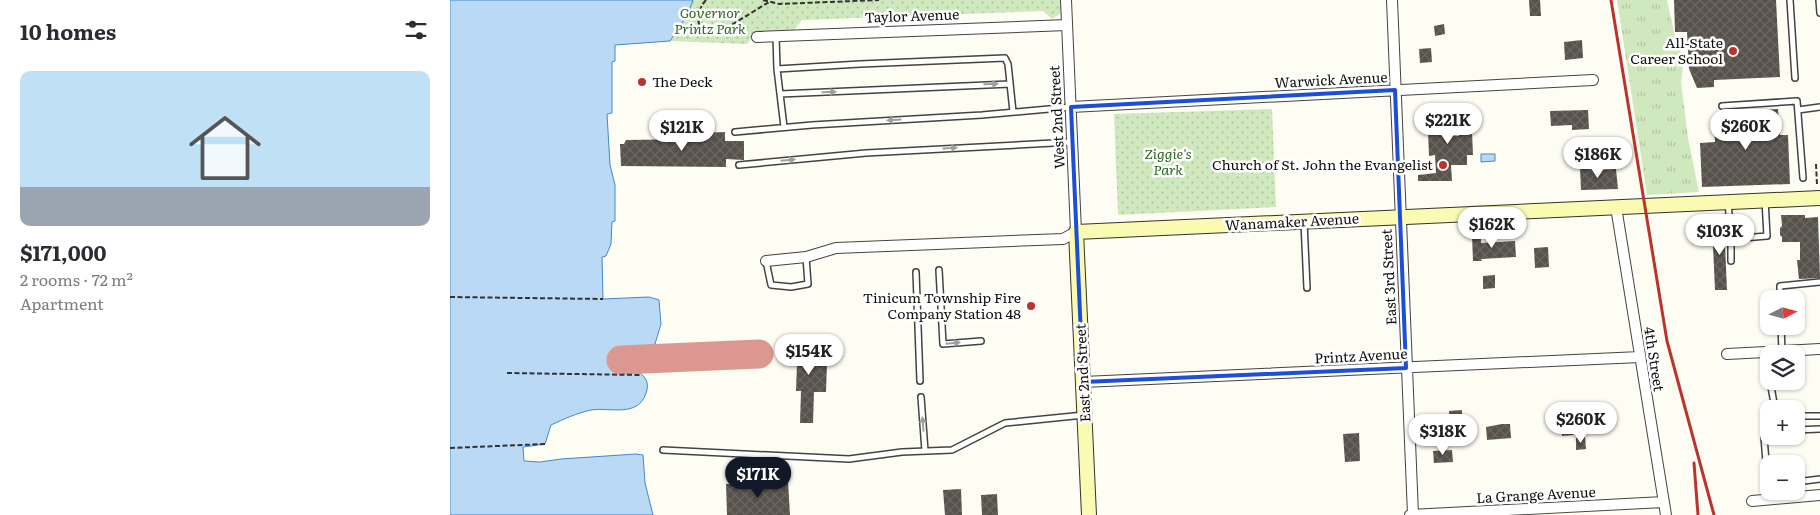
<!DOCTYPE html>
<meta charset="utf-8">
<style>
:root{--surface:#fff;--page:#f2f2f3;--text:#2b2b33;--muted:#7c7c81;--line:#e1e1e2;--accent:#111827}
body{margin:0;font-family:Literata,serif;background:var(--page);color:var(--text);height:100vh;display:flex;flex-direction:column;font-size:19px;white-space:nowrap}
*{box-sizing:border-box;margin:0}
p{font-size:16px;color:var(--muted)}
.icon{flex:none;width:28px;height:28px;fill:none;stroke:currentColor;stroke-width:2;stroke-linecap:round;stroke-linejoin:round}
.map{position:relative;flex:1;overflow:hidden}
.side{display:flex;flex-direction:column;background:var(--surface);width:450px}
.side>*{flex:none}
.needle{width:32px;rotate:84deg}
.tools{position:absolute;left:1310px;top:290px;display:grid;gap:10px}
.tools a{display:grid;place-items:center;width:45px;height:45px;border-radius:10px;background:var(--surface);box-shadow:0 1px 4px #0004;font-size:25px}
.price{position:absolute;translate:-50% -42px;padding:0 11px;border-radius:18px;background:#fff;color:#222;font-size:16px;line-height:32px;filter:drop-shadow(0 1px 2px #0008)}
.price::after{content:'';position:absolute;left:50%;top:30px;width:15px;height:11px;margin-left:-8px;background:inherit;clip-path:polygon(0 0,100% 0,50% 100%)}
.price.selected{background:var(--accent);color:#fff}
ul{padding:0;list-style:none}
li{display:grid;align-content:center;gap:10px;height:265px;padding:0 20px}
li+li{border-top:1px solid var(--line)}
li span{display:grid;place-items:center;height:155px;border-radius:10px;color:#555}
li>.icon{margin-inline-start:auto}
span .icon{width:90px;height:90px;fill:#fffc;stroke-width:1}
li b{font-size:21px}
h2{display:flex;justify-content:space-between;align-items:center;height:60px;padding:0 20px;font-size:21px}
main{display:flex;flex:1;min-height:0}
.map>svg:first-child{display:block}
.grass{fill:url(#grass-tufts)}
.park{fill:url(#park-dots)}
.water{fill:#bad9f4;stroke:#4487c8}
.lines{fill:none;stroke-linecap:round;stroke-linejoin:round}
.taxiway{stroke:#dc9890;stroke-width:29}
.building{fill:url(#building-cross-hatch)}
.lane-casing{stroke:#434343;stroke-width:8}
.street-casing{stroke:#434343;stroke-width:12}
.secondary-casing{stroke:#323232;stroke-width:16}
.path{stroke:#323232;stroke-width:2;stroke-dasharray:5 2.5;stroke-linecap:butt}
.lane{stroke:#fff;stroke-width:5}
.street{stroke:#fff;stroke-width:10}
.secondary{stroke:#fbfab2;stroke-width:14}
.rail{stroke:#bb332d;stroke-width:3}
.oneway{fill:#9f9f9f}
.marked{fill:none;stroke:#1d4ed8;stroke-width:4;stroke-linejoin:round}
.poi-dot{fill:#bb332d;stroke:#fff;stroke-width:2}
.labels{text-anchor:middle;stroke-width:5;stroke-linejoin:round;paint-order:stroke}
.park-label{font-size:14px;font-style:italic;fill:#2a6622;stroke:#fff}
.street-label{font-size:14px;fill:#101010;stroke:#fff}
.poi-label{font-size:14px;fill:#101010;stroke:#fff;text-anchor:end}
</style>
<main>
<section class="side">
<h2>10 homes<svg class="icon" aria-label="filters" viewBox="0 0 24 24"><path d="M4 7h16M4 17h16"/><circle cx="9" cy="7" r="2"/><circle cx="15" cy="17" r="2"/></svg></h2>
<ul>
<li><span style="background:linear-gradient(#bfe0f5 75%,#9aa5b1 0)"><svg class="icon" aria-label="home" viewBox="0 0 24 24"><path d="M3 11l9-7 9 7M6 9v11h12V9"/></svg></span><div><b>$171,000</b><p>2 rooms · 72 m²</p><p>Apartment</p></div></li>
</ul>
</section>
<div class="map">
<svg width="1370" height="515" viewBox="0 0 1370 515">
<defs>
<pattern id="grass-tufts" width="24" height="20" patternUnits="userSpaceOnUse" patternTransform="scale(1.25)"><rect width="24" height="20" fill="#d0e8be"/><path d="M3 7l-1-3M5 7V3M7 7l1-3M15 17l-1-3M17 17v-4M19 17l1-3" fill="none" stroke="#b2c6a2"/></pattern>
<pattern id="park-dots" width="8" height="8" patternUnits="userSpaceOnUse" patternTransform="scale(1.25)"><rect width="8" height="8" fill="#d0e8be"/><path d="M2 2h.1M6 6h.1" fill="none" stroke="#b2c6a2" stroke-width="1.8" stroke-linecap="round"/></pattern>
<pattern id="building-cross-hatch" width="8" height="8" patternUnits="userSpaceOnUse" patternTransform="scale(1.25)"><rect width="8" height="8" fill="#58524d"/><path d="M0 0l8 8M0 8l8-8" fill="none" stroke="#6b6662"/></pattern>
</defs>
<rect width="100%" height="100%" fill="#fefdf4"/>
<path class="grass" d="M1167 0H1217L1226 41 1234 60 1231 82 1238 138 1249 192 1197 195Z"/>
<path class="park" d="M243 0H612L611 13 602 19 593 11 352 20 344 30 310 31 306 33 297 44 220 41 238 14Z
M822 109 826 207 668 215 664 114Z"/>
<path class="water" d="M0 0H243L238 14 220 41 165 45V61L162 62V113L157 114 160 165 165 185V221L162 222 161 244 156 256 152 257 153 299 199 297 209 300 211 324 205 344C193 347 177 346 171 360 176 369 189 369 195 378 198 382 198 388 196 393 188 418 160 407 141 410 127 413 114 419 101 425L95 444 73 447 74 461 90 462 111 459 186 454 193 455 195 483 203 515H0Z
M1031 154H1045V161L1031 162Z"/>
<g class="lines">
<path class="taxiway" d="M171 360 309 354"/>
</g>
<path class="building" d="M1079 0H1090L1091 16H1080Z
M1224 0H1326L1330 77 1264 80V87L1247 88 1239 69 1237 32H1225Z
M994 24 995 34 985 36 984 26Z
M1132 40 1133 58 1115 60 1114 42Z
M981 48 982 62 970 63 969 49Z
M1021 108 1023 155H1017V165H1001L1002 181H968V175L986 173 985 155 979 156 978 131 974 130V111H988L989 135 1009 136 1008 109Z
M1328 109 1330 135H1338L1340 184 1252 187 1250 143 1265 142 1264 116H1274V112Z
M1138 110 1139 129 1122 130V125L1101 126 1100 111Z
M275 132V141H294V160L276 159V167L171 166 170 144H174L176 140 247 139V133Z
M1142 167 1143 170 1166 169 1168 189 1131 190 1130 168Z
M1331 215H1355V218L1368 217 1370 278 1349 279 1347 260H1350V242H1332V237L1330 235V228L1332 226Z
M1274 222 1277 290H1265L1262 223Z
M1031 235V243L1065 241 1066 257 1031 259 1032 261H1023L1022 236Z
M1098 247 1099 267 1085 268 1084 248Z
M1045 275V288L1033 289V276Z
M348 335 366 336 365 363 377 364 376 392H364L363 423H350L351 391H346Z
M1012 410V424H1000L999 411Z
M1122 422 1123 435 1112 436 1111 423Z
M1052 424H1060L1061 438 1037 440 1036 427Z
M909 433 910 461 895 462 893 434Z
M1135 437 1136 449 1126 450V438Z
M1002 450 1003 462 984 463 983 451Z
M338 481 340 515H277L276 484Z
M511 489 512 515H495L493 490Z
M547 494 548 515H532L531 495Z"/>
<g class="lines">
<g class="lane-casing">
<path id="lane" d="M1340 0 1345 78
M1369 0 1370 13
M326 36 327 69 410 64 555 58 558 64 563 112
M327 69 334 127
M330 94 560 84
M1272 106 1347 101 1353 178
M1348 110 1370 107
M285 132 362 125 532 115 621 107
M289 165 416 153 622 142
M1278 202 1281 239 1317 236 1315 200
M854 222 857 288
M1281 239V261
M316 261 321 285 341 287 358 284 356 257
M489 270 493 344 531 341
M466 272 470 381
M1330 299V286L1370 282
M1331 326 1332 351
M1317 351 1319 365
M1320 381 1325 409
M471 397 475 451
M1346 416H1370
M1346 430 1370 429
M213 450 399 459 452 452 502 450 555 423 634 415
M1346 482 1370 479
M1319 500 1314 437 1319 433"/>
</g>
<g class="street-casing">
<path id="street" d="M942 0 963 515
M307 37 617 25
M621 107 1143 80
M1166 207 1216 515
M316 261 356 257 386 248 613 239 626 232 616 0
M1277 354 1370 349
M633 382 1190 357
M1302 501 1370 495
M960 515 1214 502"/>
</g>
<g class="secondary-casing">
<path id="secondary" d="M639 515 626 232 1370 198"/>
</g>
<path class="path" d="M256 0C248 9 247 18 250 29L260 35 270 32 319 2
M313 0 329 4 429 0
M1366 164 1367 185
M0 297 153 299
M57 373 192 375
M0 448 95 444"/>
<use href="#lane" class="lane"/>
<use href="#street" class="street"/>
<use href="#secondary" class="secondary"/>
<path class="rail" d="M1161 0 1217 341 1264 515
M1244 463 1248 515"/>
</g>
<defs><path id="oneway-solid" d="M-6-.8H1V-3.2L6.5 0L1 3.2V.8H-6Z" transform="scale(1.25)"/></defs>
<g class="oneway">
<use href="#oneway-solid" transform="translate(541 84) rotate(-2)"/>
<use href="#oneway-solid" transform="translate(379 92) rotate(-2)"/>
<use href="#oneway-solid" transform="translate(444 120) rotate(177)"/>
<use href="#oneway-solid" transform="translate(500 148) rotate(-3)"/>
<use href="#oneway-solid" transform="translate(338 160) rotate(-5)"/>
<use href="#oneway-solid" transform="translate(503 343) rotate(-5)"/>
<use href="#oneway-solid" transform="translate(473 424) rotate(-94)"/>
</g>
<path class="marked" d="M945 90 956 368 633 382 621 107Z"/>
<g class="poi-dot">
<circle cx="1283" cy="51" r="5"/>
<circle cx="192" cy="82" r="5"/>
<circle cx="993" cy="165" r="5"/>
<circle cx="581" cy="306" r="5"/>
</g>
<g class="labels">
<g class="park-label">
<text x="260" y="18">Governor<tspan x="260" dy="16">Printz Park</tspan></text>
<text x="718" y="159">Ziggie's<tspan x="718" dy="16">Park</tspan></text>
</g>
<g class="street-label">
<text transform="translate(462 16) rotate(-2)" y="5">Taylor Avenue</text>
<text transform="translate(881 80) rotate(-3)" y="5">Warwick Avenue</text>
<text transform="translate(607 117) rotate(-93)" y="5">West 2nd Street</text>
<text transform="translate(842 222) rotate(-3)" y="5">Wanamaker Avenue</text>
<text transform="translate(939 277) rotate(-93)" y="5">East 3rd Street</text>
<text transform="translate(911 356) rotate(-3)" y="5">Printz Avenue</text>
<text transform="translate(1204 359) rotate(81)" y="5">4th Street</text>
<text transform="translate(633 373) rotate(-93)" y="5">East 2nd Street</text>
<text transform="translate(1086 495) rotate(-3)" y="5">La Grange Avenue</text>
</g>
<g class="poi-label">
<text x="1273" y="48">All-State<tspan x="1273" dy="16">Career School</tspan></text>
<text x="202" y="87" text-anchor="start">The Deck</text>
<text x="983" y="170">Church of St. John the Evangelist</text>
<text x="571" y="303">Tinicum Township Fire<tspan x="571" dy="16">Company Station 48</tspan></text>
</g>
</g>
</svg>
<div class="tools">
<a><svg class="needle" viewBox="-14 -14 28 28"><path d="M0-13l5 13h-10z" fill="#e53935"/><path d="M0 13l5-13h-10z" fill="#7c7c81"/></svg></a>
<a><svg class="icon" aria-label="layers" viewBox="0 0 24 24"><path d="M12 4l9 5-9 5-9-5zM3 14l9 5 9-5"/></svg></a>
<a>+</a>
<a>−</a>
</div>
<b class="price" style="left:998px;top:145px">$221K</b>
<b class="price" style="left:1296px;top:151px">$260K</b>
<b class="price" style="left:232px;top:152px">$121K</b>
<b class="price" style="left:1148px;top:179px">$186K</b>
<b class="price" style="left:1042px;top:249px">$162K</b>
<b class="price" style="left:1270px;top:256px">$103K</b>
<b class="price" style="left:359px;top:376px">$154K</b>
<b class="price" style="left:1131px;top:444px">$260K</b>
<b class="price" style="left:993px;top:456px">$318K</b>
<b class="price selected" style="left:308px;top:499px">$171K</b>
</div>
</main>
